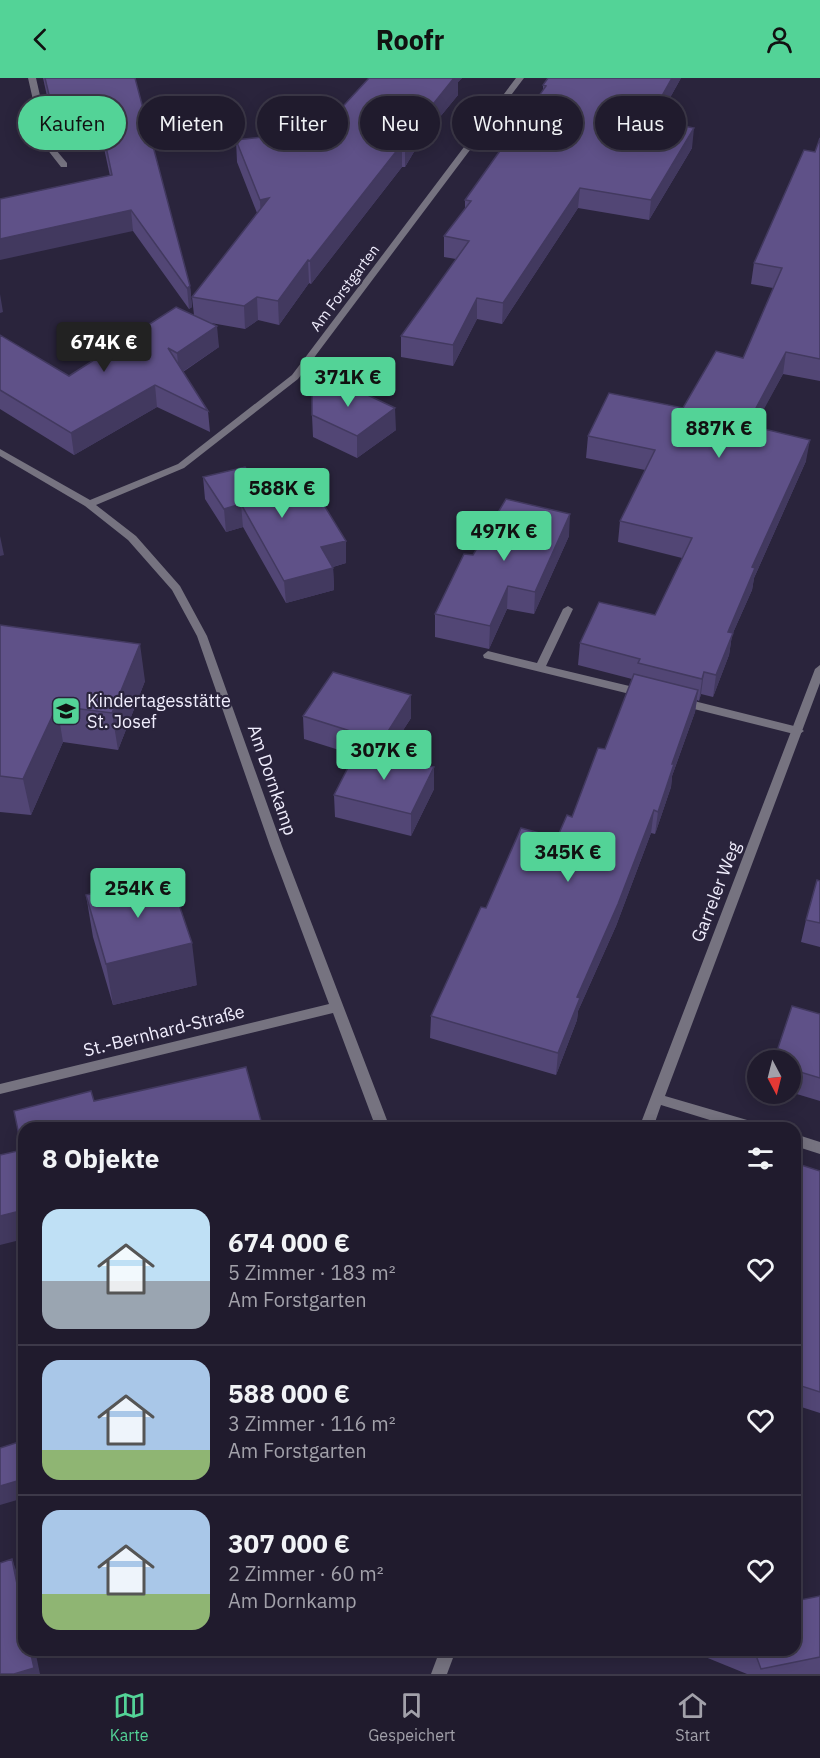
<!DOCTYPE html>
<html lang="de">
<meta charset="utf-8">
<style>
:root{--surface:#201b2d;--page:#2d2839;--text:#f1f3f6;--muted:#a2a1aa;--line:#3d3949;--accent:#53d397}
body{margin:0;font-family:"IBM Plex Sans",sans-serif;background:var(--page);color:var(--text);height:100vh;display:flex;flex-direction:column;font-size:22px;white-space:nowrap}
*{box-sizing:border-box;margin:0}
p{font-size:20px;color:var(--muted)}
.icon{flex:none;width:33px;height:33px;fill:none;stroke:currentColor;stroke-width:2;stroke-linecap:round;stroke-linejoin:round}
.map{position:relative;flex:1;overflow:hidden}
.details{position:absolute;left:18px;top:1044px;width:783px;height:534px;display:flex;flex-direction:column;background:var(--surface);border-radius:18px;box-shadow:0 3px 15px #0003,0 0 0 2px var(--line)}
.details>*{flex:none}
.hud{position:absolute;left:18px;top:18px;width:784px;height:54px;display:flex;gap:12px}
.needle{width:39px;rotate:173deg}
.fabs{position:absolute;left:747px;top:972px;display:grid;gap:12px}
.fabs a{display:grid;place-items:center;width:54px;height:54px;border-radius:50%;background:var(--surface);box-shadow:0 3px 15px #0003,0 0 0 2px var(--line);font-size:30px}
.price{position:absolute;translate:-50% -51px;padding:0 14px;border-radius:6px;background:var(--accent);color:#111;font-size:20px;line-height:39px;filter:drop-shadow(0 2px 3px #0008)}
.price::after{content:'';position:absolute;left:50%;top:36px;width:18px;height:14px;margin-left:-9px;background:inherit;clip-path:polygon(0 0,100% 0,50% 100%)}
.price.selected{background:#222;color:#fff}
ul{padding:0;list-style:none}
li{display:flex;align-items:center;gap:18px;height:150px;padding:0 24px}
li+li{border-top:2px solid var(--line)}
li span{display:grid;place-items:center;flex:none;width:168px;height:120px;border-radius:18px;color:#555}
li>.icon{margin-inline-start:auto}
span .icon{width:72px;height:72px;fill:#fffc;stroke-width:1}
li b{font-size:26px}
h2{display:flex;justify-content:space-between;align-items:center;height:72px;padding:0 24px;font-size:26px}
.pill{padding:0 21px;border-radius:27px;background:var(--surface);box-shadow:0 3px 15px #0003,0 0 0 2px var(--line);font-size:21px;line-height:54px}
.pill.selected{background:var(--accent);color:#111}
header{display:flex;justify-content:space-between;align-items:center;height:78px;padding:0 24px;background:var(--accent);color:#111;font-size:27px;font-weight:700}
.menu{display:flex;justify-content:space-around;align-items:center;height:84px;border-top:2px solid var(--line);background:var(--surface);font-size:16px;color:var(--muted)}
.menu a{display:grid;justify-items:center;gap:3px}
.menu .selected{color:var(--accent)}
.map>svg:first-child{display:block}
.lines{fill:none;stroke-linecap:round;stroke-linejoin:round}
.lane{fill:#767380;fill-rule:evenodd}
.street{fill:#767380;fill-rule:evenodd}
.wall{fill:#524675}
.shaded-wall{fill:#42395f}
.building{fill:#5f5188;stroke:#42395f;stroke-width:1.5}
.labels{text-anchor:middle;stroke-width:4.5;stroke-linejoin:round;paint-order:stroke}
.far-street-label{font-size:15px;fill:#f0edfd;stroke:#2a243c}
.poi-label{font-size:18px;fill:#f0edfd;stroke:#2a243c;text-anchor:start}
.street-label{font-size:18px;fill:#f0edfd;stroke:#2a243c}
</style>
<header><svg class="icon" aria-label="back" viewBox="0 0 24 24"><path d="M15 5l-7 7 7 7"/></svg>Roofr<svg class="icon" aria-label="person" viewBox="0 0 24 24"><circle cx="12" cy="8" r="4"/><path d="M4 21q1-7 8-7t8 7"/></svg></header>
<div class="map">
<svg width="820" height="1596" viewBox="0 0 820 1596">
<rect width="100%" height="100%" fill="#2a243c"/>
<g class="lines">
<path class="lane" d="M568 528 573 531 546 588 646 612 647 615 646 618 642 619 484 580 483 577 488 573 537 585 563 531Z
M682 620 798 649 804 653 798 657 678 627 676 624 678 621Z"/>
<path class="street" d="M28 0H36L51 66 67 85V89H61L43 66Z
M516 0H524L298 301 184 390 96 427 136 458 180 508 207 558 282 768 390 1050H376L333 935 0 1016V1006L329 926 270 768 197 558 172 512 128 462 85 428 0 378V371L90 422 178 386 292 297Z
M820 587V605L665 1018 754 1044 759 1046 761 1050H736L661 1027 653 1050H639L815 591Z
M795 1056 820 1064V1076L795 1068Z
M440 1572H456L447 1596H431Z"/>
</g>
<path class="wall" d="M43 0H135L190 208 192 229 189 231 133 153 110 98 99 47H93L92 43 57 47 56 41H52Z
M369 0H462L458 4V17L421 62 405 89H402L311 206 309 205 279 247 258 242 245 251 211 245 219 269 183 294 208 333 210 354 157 329 74 377 0 331V257L69 298 194 237 192 219 257 135 237 84 236 62 270 58 334 38Z
M681 0 657 43 692 70 649 142 578 130 502 246 477 241 453 288 401 279V258L456 181 444 179V158L465 131V122L543 13V7Z
M820 60V303L783 296 754 348 806 383 754 500 752 512 732 557 729 577 713 619 701 616 699 623 697 622 695 634 672 698 671 709 655 756 651 755 616 848 578 933 577 942 556 997 430 960 431 938 486 830 557 760 572 739 605 671 632 601 578 587 580 565 655 537 682 480 618 464 620 443 645 392 586 380 588 358 683 330 743 280 773 210 751 206 754 185 815 74Z
M312 337 396 352 357 380 313 359Z
M203 399 257 407 346 485 333 489 334 512 286 525 243 449 226 454 205 421Z
M569 458 534 536 507 531 489 571 435 559V536L473 477Z
M0 547 145 603 118 672 63 664 31 737 0 734Z
M411 617V640L387 677 434 711 411 758 335 739 334 717 355 677 304 661 303 638Z
M820 803V869L801 864 806 842Z
M86 817 197 907 113 927 93 859Z
M820 936V1023L790 1014V982Z
M795 1085 820 1093V1335L795 1327Z
M820 1518V1596H747L688 1572H795Z"/>
<path class="shaded-wall" d="M448 0H462L458 4V17L421 62 405 89V66Z
M672 0H681L647 61 649 41Z
M53 20 56 41H52L50 21Z
M694 50 692 70 649 142 651 122Z
M402 66V89L311 206 310 183Z
M580 110 578 130 502 246 503 225Z
M269 120 261 145 260 122Z
M131 132 133 153 0 182V161Z
M308 182 309 205 279 247 278 223Z
M190 208 192 229 189 231 187 210Z
M0 216 3 234 0 235Z
M257 219 258 242 245 251 244 228Z
M477 220V241L453 288V267Z
M217 248 219 269 179 296 177 275Z
M786 274 783 296 744 368 747 347Z
M155 307 157 329 74 377 71 355Z
M395 330 396 352 357 380V358Z
M810 362 806 383 754 500 752 512 732 557 729 577 713 619 716 597 728 554 752 489Z
M241 426 243 449 226 454 224 431Z
M570 436 569 458 534 536 535 514Z
M0 458 4 477 0 478Z
M346 463V485L322 492 321 469Z
M333 490 334 512 286 525 284 503Z
M508 508 507 531 489 571 490 548Z
M140 566 145 603 118 672 112 635Z
M704 594 701 616 699 623 702 601Z
M698 612 695 634 672 698 671 709 655 756 658 734 672 686Z
M411 617V640L382 685V663Z
M57 628 63 664 31 737 23 701Z
M434 689V711L411 758V736Z
M654 732 651 755 616 848 578 933 577 942 556 997 558 975 577 919Z
M192 865 197 907 113 927 106 886Z
M24 1132V1161L0 1167V1138Z
M24 1401V1420L0 1427V1408Z
M12 1481 23 1511 24 1517V1541Z
M30 1572H35L40 1596H14Z"/>
<path class="building" d="M45 0H135L190 208 187 210 131 132 0 161V121L112 97 97 26 90 27 89 23 54 27 53 20 50 21Z
M369 0H454L422 40 405 66H402L310 183 308 182 278 223 257 219 244 228 192 219 269 120 260 122 236 62 270 58 292 31 334 38Z
M548 0H672L649 41 694 50 651 122 580 110 503 225 477 220 453 267 401 258 469 163 444 158 471 123 465 122 546 8 543 7Z
M820 60V281L786 274 747 347 810 362 752 489 755 490 728 554 733 555 716 597 704 594 702 601 638 585 640 581 580 565 599 524 655 537 692 460 620 443 655 372 588 358 609 315 683 330 716 273 743 280 782 190 754 185 804 72 815 74Z
M176 229 217 248 177 275 168 270 208 333 155 307 71 355 0 312V257L69 298Z
M334 301 395 330 357 358 312 337V317Z
M245 389 257 407 303 393 346 463 321 469 333 490 284 503 241 426 224 431 203 399Z
M506 421 570 436 535 514 508 508 490 548 435 536 464 476 473 477Z
M0 547 140 566 112 635 57 628 23 701 0 698Z
M333 594 411 617 382 663 303 638Z
M634 596 698 612 672 686H674L658 734 654 732 618 826 577 919 580 920 558 975 431 938 481 829 486 830 521 750 557 760 567 737 572 739 598 670 605 671Z
M358 670 434 689 411 736 334 717Z
M169 797 192 865 106 886 86 817Z
M817 802 820 803V845L806 842Z
M792 928 820 936V1000L790 991V982H774Z
M246 989 263 1050H24V1132L0 1138V1077L22 1072 14 1033 91 1013 94 1023Z
M795 1085 820 1093V1314L795 1306Z
M22 1363 24 1371V1401L0 1408V1370Z
M12 1481 24 1541V1572H30L34 1590 14 1596H0V1485Z
M820 1518V1579L761 1591 754 1572H795V1523Z"/>
<defs>
<g id="school-square" transform="scale(1.5)"><rect x="-9" y="-9" width="18" height="18" rx="4" fill="#53d397" stroke="#2a243c"/><path d="M0-5L7-2L0 1L-7-2ZM-4 1L0 2.5L4 1V4Q0 6-4 4Z" fill="#111"/></g>
</defs>
<g fill-rule="evenodd">
<use href="#school-square" x="66" y="633"/>
</g>
<g class="labels">
<g class="far-street-label">
<text transform="translate(345 210) rotate(-53)" y="5">Am Forstgarten</text>
</g>
<g class="poi-label">
<text x="87" y="629">Kindertagesstätte<tspan x="87" dy="21">St. Josef</tspan></text>
</g>
<g class="street-label">
<text transform="translate(272 702) rotate(71)" y="6">Am Dornkamp</text>
<text transform="translate(716 814) rotate(-69)" y="6">Garreler Weg</text>
<text transform="translate(164 953) rotate(-14)" y="6">St.-Bernhard-Straße</text>
</g>
</g>
</svg>
<div class="fabs">
<a><svg class="needle" viewBox="-14 -14 28 28"><path d="M0-13l5 13h-10z" fill="#e53935"/><path d="M0 13l5-13h-10z" fill="#a2a1aa"/></svg></a>
</div>
<b class="price selected" style="left:104px;top:295px">674K €</b>
<b class="price" style="left:348px;top:330px">371K €</b>
<b class="price" style="left:719px;top:381px">887K €</b>
<b class="price" style="left:282px;top:441px">588K €</b>
<b class="price" style="left:504px;top:484px">497K €</b>
<b class="price" style="left:384px;top:703px">307K €</b>
<b class="price" style="left:568px;top:805px">345K €</b>
<b class="price" style="left:138px;top:841px">254K €</b>
<div class="hud">
<a class="pill selected">Kaufen</a>
<a class="pill">Mieten</a>
<a class="pill">Filter</a>
<a class="pill">Neu</a>
<a class="pill">Wohnung</a>
<a class="pill">Haus</a>
</div>
<section class="details">
<h2>8 Objekte<svg class="icon" aria-label="filters" viewBox="0 0 24 24"><path d="M4 7h16M4 17h16"/><circle cx="9" cy="7" r="2"/><circle cx="15" cy="17" r="2"/></svg></h2>
<ul>
<li><span style="background:linear-gradient(#bfe0f5 60%,#9aa5b1 0)"><svg class="icon" aria-label="home" viewBox="0 0 24 24"><path d="M3 11l9-7 9 7M6 9v11h12V9"/></svg></span><div><b>674 000 €</b><p>5 Zimmer · 183 m²</p><p>Am Forstgarten</p></div><svg class="icon" aria-label="heart" viewBox="0 0 24 24"><path d="M12 20l-8-8c-3-5 5-10 8-4 3-6 11-1 8 4z"/></svg></li>
<li><span style="background:linear-gradient(#a9c7e8 75%,#8fb573 0)"><svg class="icon" aria-label="home" viewBox="0 0 24 24"><path d="M3 11l9-7 9 7M6 9v11h12V9"/></svg></span><div><b>588 000 €</b><p>3 Zimmer · 116 m²</p><p>Am Forstgarten</p></div><svg class="icon" aria-label="heart" viewBox="0 0 24 24"><path d="M12 20l-8-8c-3-5 5-10 8-4 3-6 11-1 8 4z"/></svg></li>
<li><span style="background:linear-gradient(#a9c7e8 70%,#8fb573 0)"><svg class="icon" aria-label="home" viewBox="0 0 24 24"><path d="M3 11l9-7 9 7M6 9v11h12V9"/></svg></span><div><b>307 000 €</b><p>2 Zimmer · 60 m²</p><p>Am Dornkamp</p></div><svg class="icon" aria-label="heart" viewBox="0 0 24 24"><path d="M12 20l-8-8c-3-5 5-10 8-4 3-6 11-1 8 4z"/></svg></li>
</ul>
</section>
</div>
<nav class="menu">
<a class="selected"><svg class="icon" aria-label="map" viewBox="0 0 24 24"><path d="M3 6l6-2 6 2 6-2v14l-6 2-6-2-6 2zM9 4v14M15 6v14"/></svg>Karte</a>
<a><svg class="icon" aria-label="saved" viewBox="0 0 24 24"><path d="M7 4h10v16l-5-4-5 4z"/></svg>Gespeichert</a>
<a><svg class="icon" aria-label="home" viewBox="0 0 24 24"><path d="M3 11l9-7 9 7M6 9v11h12V9"/></svg>Start</a>
</nav>
